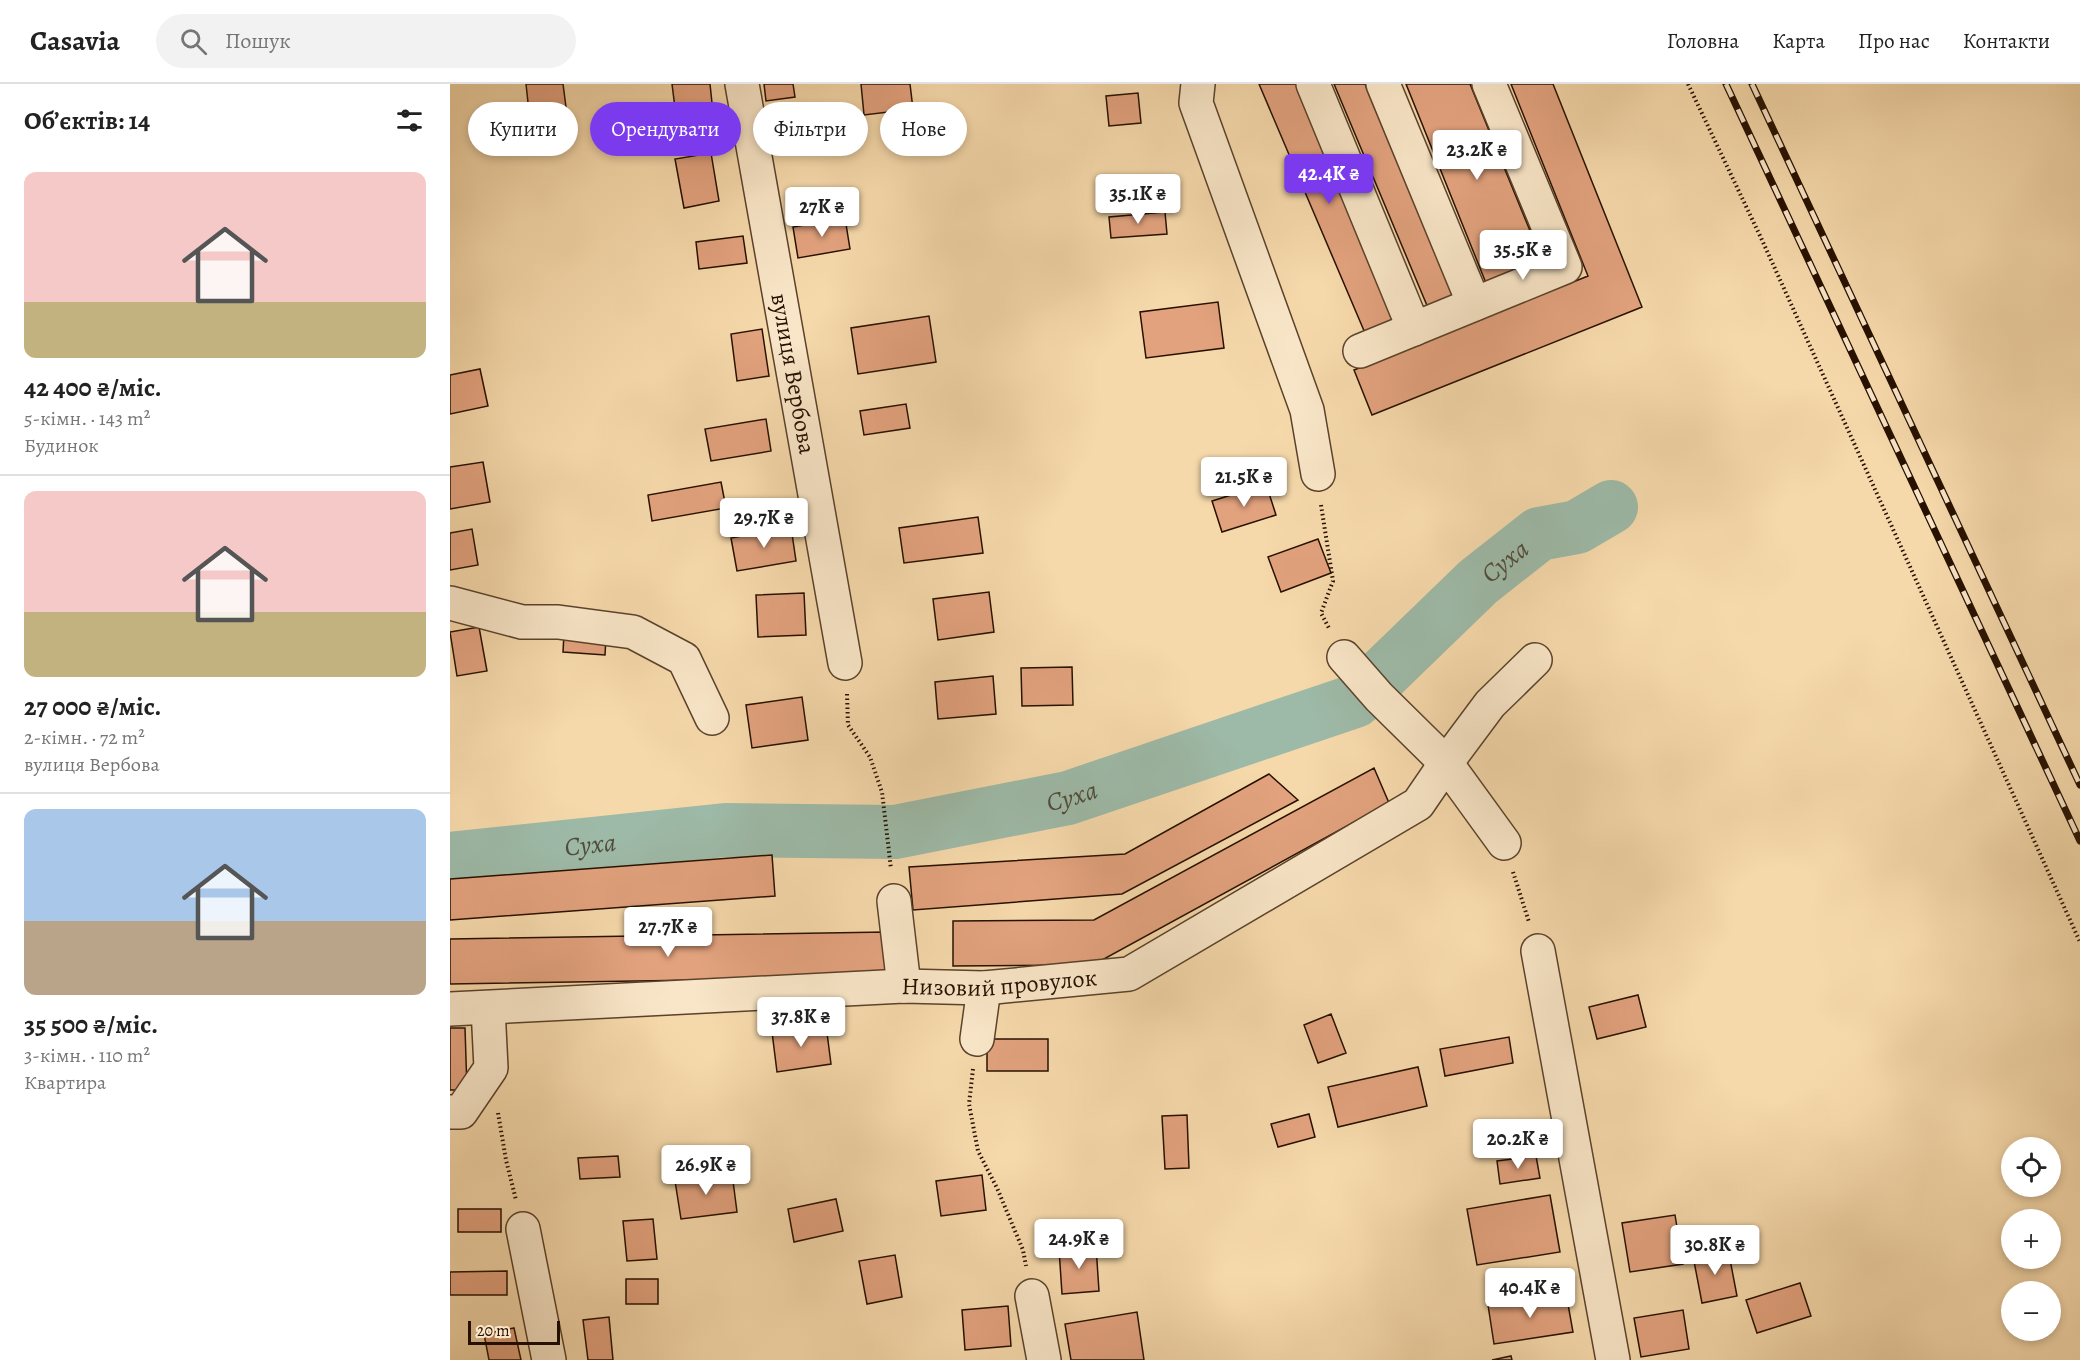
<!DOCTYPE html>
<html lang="uk">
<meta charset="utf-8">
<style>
:root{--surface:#fff;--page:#f2f2f2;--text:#222;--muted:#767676;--line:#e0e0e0;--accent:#7c3aed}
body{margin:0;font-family:Alegreya,serif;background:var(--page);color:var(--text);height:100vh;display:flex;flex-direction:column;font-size:22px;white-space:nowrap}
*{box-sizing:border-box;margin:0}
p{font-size:20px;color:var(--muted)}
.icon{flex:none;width:33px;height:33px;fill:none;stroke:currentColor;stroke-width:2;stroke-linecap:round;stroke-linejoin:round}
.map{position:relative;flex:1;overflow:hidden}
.panel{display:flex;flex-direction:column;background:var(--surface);width:450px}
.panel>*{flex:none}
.banner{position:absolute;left:18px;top:18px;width:570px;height:54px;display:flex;gap:12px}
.fabs{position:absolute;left:1551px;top:1053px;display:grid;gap:12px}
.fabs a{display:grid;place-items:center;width:60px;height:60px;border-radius:50%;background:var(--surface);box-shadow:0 3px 9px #0003;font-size:30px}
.scale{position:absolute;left:18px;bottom:15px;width:92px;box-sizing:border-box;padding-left:6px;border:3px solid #261000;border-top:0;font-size:16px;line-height:21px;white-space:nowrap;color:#261000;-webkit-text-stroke:4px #f9e6c8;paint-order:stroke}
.price{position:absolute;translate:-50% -51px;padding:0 14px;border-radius:6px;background:#fff;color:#222;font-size:20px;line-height:39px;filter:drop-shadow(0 2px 3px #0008)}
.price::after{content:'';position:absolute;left:50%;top:36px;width:18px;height:14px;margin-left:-9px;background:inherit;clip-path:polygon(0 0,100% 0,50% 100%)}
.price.on{background:var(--accent);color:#fff}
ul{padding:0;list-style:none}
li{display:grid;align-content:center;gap:12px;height:318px;padding:0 24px}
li+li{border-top:2px solid var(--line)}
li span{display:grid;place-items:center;height:186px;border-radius:12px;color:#555}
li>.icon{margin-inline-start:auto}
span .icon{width:108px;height:108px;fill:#fffc;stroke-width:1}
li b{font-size:26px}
h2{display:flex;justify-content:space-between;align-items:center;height:72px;padding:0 24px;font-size:26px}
.chip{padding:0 21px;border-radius:27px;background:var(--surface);box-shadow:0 3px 9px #0003;font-size:21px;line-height:54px}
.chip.on{background:var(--accent);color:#fff}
header{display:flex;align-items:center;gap:36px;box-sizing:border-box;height:84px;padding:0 30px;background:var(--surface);border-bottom:2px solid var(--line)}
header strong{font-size:28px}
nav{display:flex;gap:33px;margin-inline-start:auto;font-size:21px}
.search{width:420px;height:54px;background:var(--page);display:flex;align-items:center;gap:15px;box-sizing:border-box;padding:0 21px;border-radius:33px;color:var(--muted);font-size:22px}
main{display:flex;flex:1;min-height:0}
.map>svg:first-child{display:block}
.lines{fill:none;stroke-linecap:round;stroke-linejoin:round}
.river{stroke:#9dbaa8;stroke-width:54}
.building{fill:#e2a27e;stroke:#261000;stroke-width:1.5}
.minor-casing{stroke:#5a422b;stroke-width:36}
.path{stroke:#261000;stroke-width:4;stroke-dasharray:1.5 3;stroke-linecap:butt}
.minor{stroke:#f9e6c8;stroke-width:33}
.rail-casing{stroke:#261000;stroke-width:7}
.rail{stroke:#f9e6c8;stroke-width:4.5;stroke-dasharray:14;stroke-linecap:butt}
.labels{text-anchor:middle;stroke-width:6;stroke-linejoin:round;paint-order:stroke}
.street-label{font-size:24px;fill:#261000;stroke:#f9e6c8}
.water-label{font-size:26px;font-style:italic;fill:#504c3b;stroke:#f9e6c8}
</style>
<header>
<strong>Casavia</strong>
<div class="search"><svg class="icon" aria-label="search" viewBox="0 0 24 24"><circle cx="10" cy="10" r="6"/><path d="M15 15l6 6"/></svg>Пошук</div>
<nav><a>Головна</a><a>Карта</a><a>Про нас</a><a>Контакти</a></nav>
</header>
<main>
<section class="panel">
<h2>Об’єктів: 14<svg class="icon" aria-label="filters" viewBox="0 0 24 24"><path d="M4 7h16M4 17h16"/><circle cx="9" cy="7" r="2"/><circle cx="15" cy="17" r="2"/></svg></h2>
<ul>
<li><span style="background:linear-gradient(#f6c9c9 70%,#c2b280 0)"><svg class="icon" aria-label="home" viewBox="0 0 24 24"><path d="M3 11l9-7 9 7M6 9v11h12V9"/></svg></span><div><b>42 400 ₴/міс.</b><p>5-кімн. · 143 m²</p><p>Будинок</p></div></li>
<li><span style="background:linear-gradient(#f6c9c9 65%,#c2b280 0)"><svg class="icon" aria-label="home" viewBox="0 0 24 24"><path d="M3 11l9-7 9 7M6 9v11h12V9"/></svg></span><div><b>27 000 ₴/міс.</b><p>2-кімн. · 72 m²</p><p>вулиця Вербова</p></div></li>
<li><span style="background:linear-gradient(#a9c7e8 60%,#b9a48a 0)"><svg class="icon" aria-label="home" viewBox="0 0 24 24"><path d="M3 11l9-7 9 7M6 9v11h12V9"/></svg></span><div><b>35 500 ₴/міс.</b><p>3-кімн. · 110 m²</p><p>Квартира</p></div></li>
</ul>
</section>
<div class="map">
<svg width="1630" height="1276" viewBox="0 0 1630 1276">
<rect width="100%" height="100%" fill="#f6d9ab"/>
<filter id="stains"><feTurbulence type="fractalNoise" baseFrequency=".00333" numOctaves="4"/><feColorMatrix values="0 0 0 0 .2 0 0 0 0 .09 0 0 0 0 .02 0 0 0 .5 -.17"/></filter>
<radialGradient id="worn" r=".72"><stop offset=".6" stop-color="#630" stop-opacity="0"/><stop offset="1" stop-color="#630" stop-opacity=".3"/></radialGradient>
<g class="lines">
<path class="river" id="s1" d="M0 775 275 746 445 748 618 714 905 617 1028 498 1089 450 1127 443 1161 423"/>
</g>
<path class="building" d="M76 0H113L116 23 79 28Z
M222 0H260L262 19 225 24Z
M314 0H343L345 13 316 17Z
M411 0H460L463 25 414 31Z
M809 0H846L946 236 915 249Z
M884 0H915L1007 220 981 231Z
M956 0H1020L1094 181 1038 204Z
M1061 0H1103L1192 223 922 331 904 286 1138 192Z
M688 9 691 39 659 42 656 12Z
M261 69 269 117 234 124 225 75Z
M715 128 717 150 661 154 659 133Z
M395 134 400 165 348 174 343 143Z
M293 152 297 179 249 185 246 158Z
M768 218 774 264 696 274 690 228Z
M479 232 486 278 408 290 401 244Z
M312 245 319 292 287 297 281 250Z
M30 285 38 322 0 330V291Z
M456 320 460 344 414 351 410 327Z
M316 335 321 367 261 377 255 345Z
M33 378 40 418 0 425V383Z
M271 398 276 424 202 437 198 411Z
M816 400 826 431 772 448 762 417Z
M528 433 533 469 454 479 449 444Z
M341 443 346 477 287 487 281 454Z
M22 445 28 481 0 486V449Z
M868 455 881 489 831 508 818 473Z
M539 508 544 548 488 556 483 515Z
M354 509 356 551 308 553 306 511Z
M29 543 37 587 7 592 0 548Z
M114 550 156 553 155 571 113 568Z
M622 583 623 621 572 622 571 584Z
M543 592 546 630 488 635 485 598Z
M352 613 358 656 302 664 296 621Z
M924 684 939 719 643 881 503 882V837L644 836Z
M819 690 848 716 672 810 463 826 459 783 675 770Z
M322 771 325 812 0 836V795Z
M436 848 437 893 0 900V855Z
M1188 911 1196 943 1147 955 1139 923Z
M881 930 896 969 868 979 854 941Z
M376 941 381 980 327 988 322 948Z
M0 944H15L17 1006H0Z
M1059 953 1063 979 995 992 990 965Z
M537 955H598V987H537Z
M968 983 977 1022 888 1043 878 1003Z
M859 1030 865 1053 828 1063 821 1040Z
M737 1031 739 1084 715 1085 712 1032Z
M168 1072 170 1093 130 1095 128 1074Z
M1086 1072 1090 1094 1050 1100 1047 1077Z
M282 1089 287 1128 231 1135 225 1097Z
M532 1091 536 1126 491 1132 486 1097Z
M1100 1111 1110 1168 1027 1181 1017 1125Z
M386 1115 393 1147 344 1158 338 1125Z
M8 1125H51V1148H8Z
M1225 1131 1233 1180 1180 1188 1172 1139Z
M203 1135 207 1175 177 1177 173 1137Z
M646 1162 649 1207 612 1210 609 1165Z
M1278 1165 1287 1212 1252 1219 1243 1172Z
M445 1171 452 1213 417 1220 409 1177Z
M57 1187V1211H0V1188Z
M176 1195H208V1220H176Z
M1350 1199 1361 1232 1307 1249 1296 1216Z
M1116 1209 1123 1248 1044 1260 1038 1221Z
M558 1222 561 1262 515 1266 512 1226Z
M1233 1226 1239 1265 1191 1273 1184 1234Z
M687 1228 694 1276H621L615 1240Z
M159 1233 163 1276H138L133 1236Z
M64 1244 71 1276H39L34 1250Z
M1061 1272 1062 1276H1042Z"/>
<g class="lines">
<g class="minor-casing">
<g id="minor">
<path id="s2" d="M292 0 395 579"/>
<path d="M748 0 746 19 857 326 868 390"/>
<path d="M863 0 964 245"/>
<path d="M933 0 1024 220"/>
<path d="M910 267 1115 183 1039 0"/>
<path d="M0 519 72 538H108L183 548 234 575 262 634"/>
<path d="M894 573 929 613 996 679 1040 620 1085 576"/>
<path d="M444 817 454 902"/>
<path d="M1088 867 1163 1276"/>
<path id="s3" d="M0 925 454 902 534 904 679 890 968 720 996 679 1054 759"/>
<path d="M527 955 534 904"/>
<path d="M0 1028H11L41 984 38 924"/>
<path d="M73 1145 99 1276"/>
<path d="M582 1212 594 1276"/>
</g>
</g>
<path class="path" d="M1238 0 1312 156 1630 858
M871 421 883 497 871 529 880 546
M397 610 398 641 420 673 432 708 441 785
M1063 788 1079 838
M523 985 519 1020 528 1067 547 1104 573 1166 576 1182
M48 1029 56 1076 66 1116"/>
<use href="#minor" class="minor"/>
<g class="rail-casing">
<path id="rail" d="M1276 0 1630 757
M1302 0 1630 701"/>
</g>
<use href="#rail" class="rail"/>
</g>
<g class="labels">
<g class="street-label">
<text dy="8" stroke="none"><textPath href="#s2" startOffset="294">вулиця Вербова</textPath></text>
<text dy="8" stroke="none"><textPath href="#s3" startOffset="550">Низовий провулок</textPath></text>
</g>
<g class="water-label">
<text dy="9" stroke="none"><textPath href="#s1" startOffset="1131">Суха</textPath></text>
<text dy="9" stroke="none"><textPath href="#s1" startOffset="627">Суха</textPath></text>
<text dy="9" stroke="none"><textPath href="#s1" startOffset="141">Суха</textPath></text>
</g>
</g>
<rect width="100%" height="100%" filter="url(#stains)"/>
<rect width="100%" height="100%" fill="url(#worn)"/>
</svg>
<div class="fabs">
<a><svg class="icon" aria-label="locate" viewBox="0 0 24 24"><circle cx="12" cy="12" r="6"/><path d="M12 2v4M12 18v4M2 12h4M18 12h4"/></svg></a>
<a>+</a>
<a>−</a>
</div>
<div class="scale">20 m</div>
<b class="price" style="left:1027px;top:97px">23.2K ₴</b>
<b class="price on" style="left:879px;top:121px">42.4K ₴</b>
<b class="price" style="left:688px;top:141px">35.1K ₴</b>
<b class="price" style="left:372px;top:154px">27K ₴</b>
<b class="price" style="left:1073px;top:197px">35.5K ₴</b>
<b class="price" style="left:794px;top:424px">21.5K ₴</b>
<b class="price" style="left:314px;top:465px">29.7K ₴</b>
<b class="price" style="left:218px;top:874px">27.7K ₴</b>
<b class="price" style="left:351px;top:964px">37.8K ₴</b>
<b class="price" style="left:1068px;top:1086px">20.2K ₴</b>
<b class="price" style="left:256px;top:1112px">26.9K ₴</b>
<b class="price" style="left:629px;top:1186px">24.9K ₴</b>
<b class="price" style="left:1265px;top:1192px">30.8K ₴</b>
<b class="price" style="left:1080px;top:1235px">40.4K ₴</b>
<div class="banner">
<a class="chip">Купити</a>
<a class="chip on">Орендувати</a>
<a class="chip">Фільтри</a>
<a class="chip">Нове</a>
</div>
</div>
</main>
